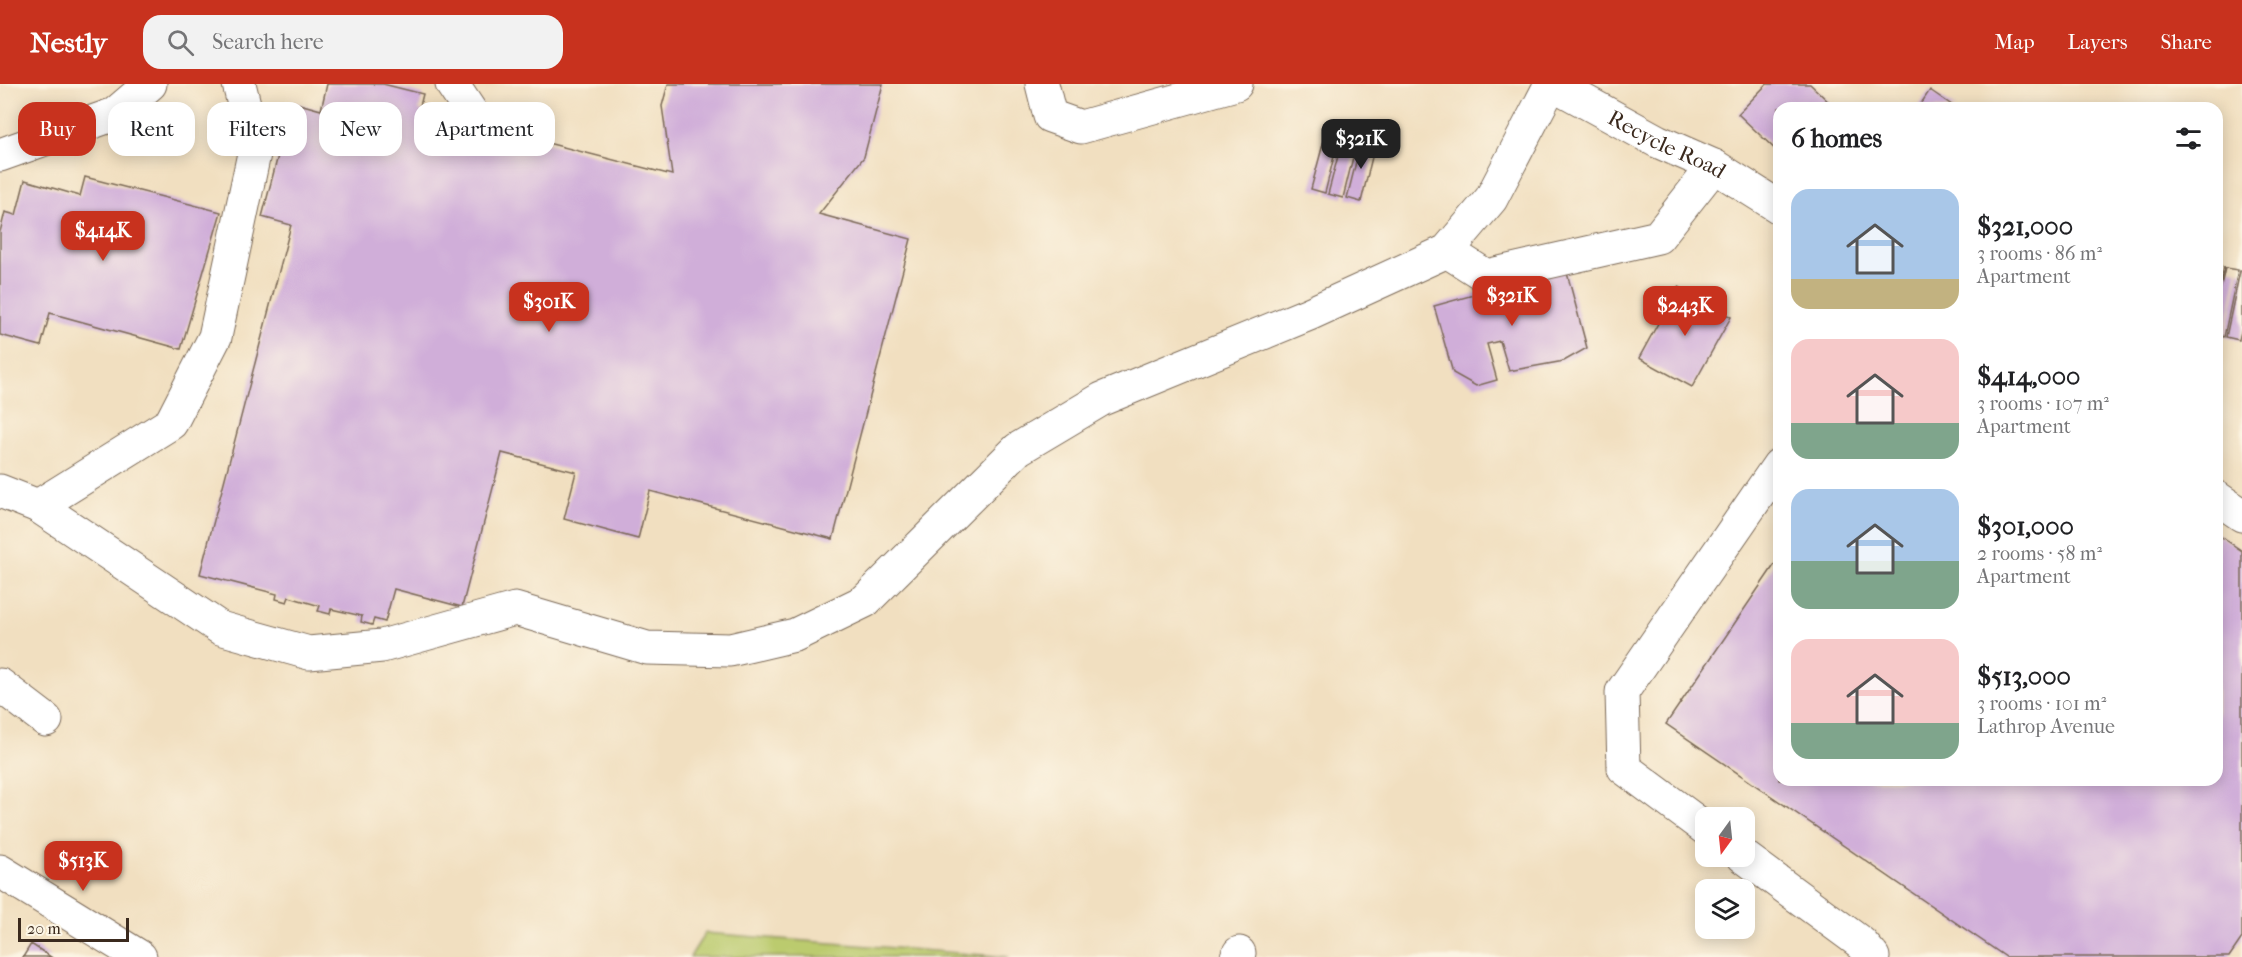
<!DOCTYPE html>
<meta charset="utf-8">
<style>
:root{--surface:#fff;--page:#f2f2f2;--text:#202124;--muted:#757577;--accent:#c8321e}
body{margin:0;font-family:"IM FELL French Canon",serif;background:var(--page);color:var(--text);height:100vh;display:flex;flex-direction:column;font-size:22px;white-space:nowrap}
*{box-sizing:border-box;margin:0}
p{font-size:20px;color:var(--muted)}
.icon{flex:none;width:33px;height:33px;fill:none;stroke:currentColor;stroke-width:2;stroke-linecap:round;stroke-linejoin:round}
.map{position:relative;flex:1;overflow:hidden}
.sheet{position:absolute;left:1773px;top:18px;width:450px;height:684px;display:flex;flex-direction:column;background:var(--surface);border-radius:18px;box-shadow:0 3px 15px #0003}
.sheet>*{flex:none}
.top-card{position:absolute;left:18px;top:18px;width:570px;height:54px;display:flex;gap:12px}
.needle{width:39px;rotate:195deg}
.tools{position:absolute;left:1695px;top:723px;display:grid;gap:12px}
.tools a{display:grid;place-items:center;width:60px;height:60px;border-radius:12px;background:var(--surface);box-shadow:0 3px 15px #0003;font-size:30px}
.scale{position:absolute;left:18px;bottom:15px;width:111px;box-sizing:border-box;padding-left:6px;border:3px solid #3b2a1e;border-top:0;font-size:16px;line-height:21px;white-space:nowrap;color:#3b2a1e;-webkit-text-stroke:4px #fcf5e5;paint-order:stroke}
.price{position:absolute;translate:-50% -51px;padding:0 14px;border-radius:12px;background:var(--accent);color:#fff;font-size:20px;line-height:39px;filter:drop-shadow(0 2px 3px #0008)}
.price::after{content:'';position:absolute;left:50%;top:36px;width:18px;height:14px;margin-left:-9px;background:inherit;clip-path:polygon(0 0,100% 0,50% 100%)}
.price.on{background:#222;color:#fff}
ul{padding:0;list-style:none}
li{display:flex;align-items:center;gap:18px;height:150px;padding:0 18px}
li span{display:grid;place-items:center;flex:none;width:168px;height:120px;border-radius:18px;color:#555}
li>.icon{margin-inline-start:auto}
span .icon{width:72px;height:72px;fill:#fffc;stroke-width:1}
li b{font-size:26px}
h2{display:flex;justify-content:space-between;align-items:center;height:72px;padding:0 18px;font-size:26px}
.pill{padding:0 21px;border-radius:18px;background:var(--surface);box-shadow:0 3px 15px #0003;font-size:21px;line-height:54px}
.pill.on{background:var(--accent);color:#fff}
header{display:flex;align-items:center;gap:36px;box-sizing:border-box;height:84px;padding:0 30px;background:var(--accent);color:#fff}
header strong{font-size:28px}
nav{display:flex;gap:33px;margin-inline-start:auto;font-size:21px}
.search{width:420px;height:54px;background:var(--page);display:flex;align-items:center;gap:15px;box-sizing:border-box;padding:0 21px;border-radius:18px;color:var(--muted);font-size:22px}
.map>svg:first-child{display:block}
.green{fill:#bbcb6e;stroke:#7b7a46;stroke-width:1.5}
.building{fill:#d0aed9}
.lines{fill:none;stroke-linecap:round;stroke-linejoin:round}
.minor-casing{stroke:#7b6957;stroke-width:35}
.minor{stroke:#fff;stroke-width:33}
.labels{text-anchor:middle;stroke-width:4.5;stroke-linejoin:round;paint-order:stroke}
.street-label{font-size:22px;fill:#3b2a1e;stroke:#fcf5e5}
</style>
<header>
<strong>Nestly</strong>
<div class="search"><svg class="icon" aria-label="search" viewBox="0 0 24 24"><circle cx="10" cy="10" r="6"/><path d="M15 15l6 6"/></svg>Search here</div>
<nav><a>Map</a><a>Layers</a><a>Share</a></nav>
</header>
<div class="map">
<svg width="2242" height="873" viewBox="0 0 2242 873">
<rect width="100%" height="100%" fill="#fcf5e5"/>
<filter id="ink" filterUnits="userSpaceOnUse"><feTurbulence type="fractalNoise" baseFrequency=".0167" numOctaves="2"/><feDisplacementMap in="SourceGraphic" scale="12" xChannelSelector="R" yChannelSelector="G"/><feConvolveMatrix kernelMatrix="1 2 1 2 8 2 1 2 1" color-interpolation-filters="sRGB"/></filter>
<filter id="wash" filterUnits="userSpaceOnUse"><feTurbulence type="fractalNoise" baseFrequency=".008" numOctaves="4" result="noise"/><feDisplacementMap in="SourceGraphic" scale="24" xChannelSelector="R" yChannelSelector="G"/><feGaussianBlur stdDeviation="1.35" result="paint"/><feColorMatrix in="noise" values="0 0 0 0 0 0 0 0 0 0 0 0 0 0 0 0 0 1.4 0 .05"/><feComposite in="paint" operator="in"/></filter>
<g filter="url(#wash)">
<rect width="100%" height="100%" fill="#f1dfc0"/>
<path class="green" d="M705 849 1009 873H690Z"/>
<g id="blocks">
<path class="building" d="M327 0H383L423 10 419 26 672 91 662 22 668 0H883L864 73 819 130 911 155 833 455 650 407 638 455 564 435 576 388 502 369 462 523 394 505 385 538 374 535 372 541 361 538 362 532 331 525 330 530 318 527 320 522 289 513 287 518 276 515 277 510 200 490 291 141 262 133 292 18 321 26Z
M1767 0H1810L1835 24H1779V69L1738 30Z
M1930 6 1956 24H1918Z
M507 28 521 32 519 44 504 40Z
M1327 45 1340 48 1325 109 1311 105Z
M1344 49 1358 53 1343 114 1328 110Z
M1362 54 1376 57 1361 118 1347 114Z
M85 93 221 128 181 265 50 229 41 262 0 251V148L5 128 16 131 25 96 80 112Z
M2217 181 2224 183 2218 209H2217Z
M2225 184 2238 186 2224 253 2217 252V220Z
M1566 185 1587 264 1564 277 1509 287 1500 257 1487 260 1497 296 1476 302 1453 289 1434 222Z
M2240 187H2242V244L2239 256 2226 253Z
M1678 203 1731 233 1692 303 1639 274Z
M2217 450 2242 467V854L2229 873H2006L1666 640 1779 474V696H2217Z
M31 860 51 873H23Z"/>
</g>
</g>
<g filter="url(#ink)">
<use href="#blocks" fill-opacity="0" stroke="#7b6957" stroke-width="1.5"/>
<g class="lines">
<g class="minor-casing">
<g id="minor">
<path d="M452 0 472 30"/>
<path d="M1042 0 1050 32 1081 43 1236 0"/>
<path id="s1" d="M1553 0 1657 57 1714 82 1779 123"/>
<path d="M0 71 115 30 150 0"/>
<path d="M1447 167 1486 192 1658 153 1714 82"/>
<path d="M0 407 38 422 220 544 309 569 382 562 515 525 647 564 730 566 795 551 865 517 1018 365 1102 315 1309 230 1447 167 1491 115 1551 0"/>
<path d="M2217 414 2242 431"/>
<path d="M38 422 171 339 215 253 255 65 239 0"/>
<path d="M0 601 46 636"/>
<path d="M1706 745 1624 684 1622 608 1779 381"/>
<path d="M1743 772 1861 859 1873 873"/>
<path d="M0 787 140 873"/>
<path d="M1237 873 1239 869"/>
</g>
</g>
<use href="#minor" class="minor"/>
</g>
</g>
<g class="labels">
<g class="street-label">
<text dy="8" stroke="none"><textPath href="#s1" startOffset="129">Recycle Road</textPath></text>
</g>
</g>
</svg>
<div class="tools">
<a><svg class="needle" viewBox="-14 -14 28 28"><path d="M0-13l5 13h-10z" fill="#e53935"/><path d="M0 13l5-13h-10z" fill="#757577"/></svg></a>
<a><svg class="icon" aria-label="layers" viewBox="0 0 24 24"><path d="M12 4l9 5-9 5-9-5zM3 14l9 5 9-5"/></svg></a>
</div>
<div class="scale">20 m</div>
<b class="price on" style="left:1361px;top:86px">$321K</b>
<b class="price" style="left:103px;top:178px">$414K</b>
<b class="price" style="left:1512px;top:243px">$321K</b>
<b class="price" style="left:549px;top:249px">$301K</b>
<b class="price" style="left:1685px;top:253px">$243K</b>
<b class="price" style="left:83px;top:808px">$513K</b>
<div class="top-card">
<a class="pill on">Buy</a>
<a class="pill">Rent</a>
<a class="pill">Filters</a>
<a class="pill">New</a>
<a class="pill">Apartment</a>
</div>
<section class="sheet">
<h2>6 homes<svg class="icon" aria-label="filters" viewBox="0 0 24 24"><path d="M4 7h16M4 17h16"/><circle cx="9" cy="7" r="2"/><circle cx="15" cy="17" r="2"/></svg></h2>
<ul>
<li><span style="background:linear-gradient(#a9c7e8 75%,#c2b280 0)"><svg class="icon" aria-label="home" viewBox="0 0 24 24"><path d="M3 11l9-7 9 7M6 9v11h12V9"/></svg></span><div><b>$321,000</b><p>3 rooms · 86 m²</p><p>Apartment</p></div></li>
<li><span style="background:linear-gradient(#f6c9c9 70%,#7fa58c 0)"><svg class="icon" aria-label="home" viewBox="0 0 24 24"><path d="M3 11l9-7 9 7M6 9v11h12V9"/></svg></span><div><b>$414,000</b><p>3 rooms · 107 m²</p><p>Apartment</p></div></li>
<li><span style="background:linear-gradient(#a9c7e8 60%,#7fa58c 0)"><svg class="icon" aria-label="home" viewBox="0 0 24 24"><path d="M3 11l9-7 9 7M6 9v11h12V9"/></svg></span><div><b>$301,000</b><p>2 rooms · 58 m²</p><p>Apartment</p></div></li>
<li><span style="background:linear-gradient(#f6c9c9 70%,#7fa58c 0)"><svg class="icon" aria-label="home" viewBox="0 0 24 24"><path d="M3 11l9-7 9 7M6 9v11h12V9"/></svg></span><div><b>$513,000</b><p>3 rooms · 101 m²</p><p>Lathrop Avenue</p></div></li>
</ul>
</section>
</div>
